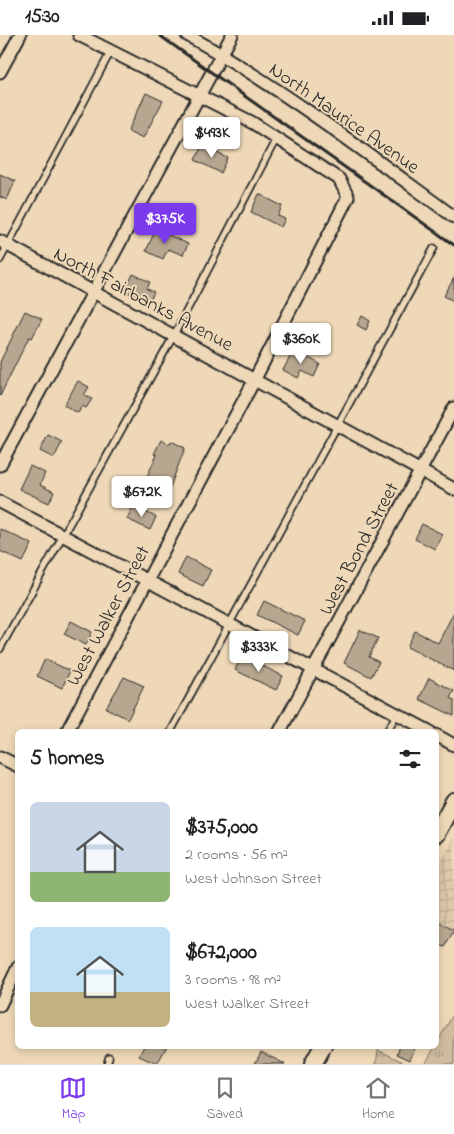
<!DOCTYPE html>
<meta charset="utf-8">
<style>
:root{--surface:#fff;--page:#f6f6f6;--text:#202124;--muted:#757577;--line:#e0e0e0;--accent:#7c3aed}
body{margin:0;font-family:"Indie Flower",sans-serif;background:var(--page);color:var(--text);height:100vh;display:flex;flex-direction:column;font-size:19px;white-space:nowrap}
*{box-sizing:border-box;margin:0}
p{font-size:16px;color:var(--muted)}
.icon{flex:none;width:28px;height:28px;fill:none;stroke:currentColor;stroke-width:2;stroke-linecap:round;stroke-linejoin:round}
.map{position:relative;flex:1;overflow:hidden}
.drawer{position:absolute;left:15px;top:694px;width:424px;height:320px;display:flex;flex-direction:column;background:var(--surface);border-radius:8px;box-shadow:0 2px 8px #0003}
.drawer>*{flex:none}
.price{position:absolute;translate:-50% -42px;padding:0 11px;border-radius:5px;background:#fff;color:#222;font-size:16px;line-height:32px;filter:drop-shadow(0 1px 2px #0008)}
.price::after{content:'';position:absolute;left:50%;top:30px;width:15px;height:11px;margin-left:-8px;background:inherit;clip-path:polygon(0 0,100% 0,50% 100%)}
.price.active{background:var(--accent);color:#fff}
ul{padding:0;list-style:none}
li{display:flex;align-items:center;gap:15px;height:125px;padding:0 15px}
li span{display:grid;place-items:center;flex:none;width:140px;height:100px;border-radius:8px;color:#555}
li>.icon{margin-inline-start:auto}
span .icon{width:60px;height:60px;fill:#fffc;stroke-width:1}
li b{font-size:21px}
h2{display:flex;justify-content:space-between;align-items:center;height:60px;padding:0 15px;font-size:21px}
.status{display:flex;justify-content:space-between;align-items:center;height:35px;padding:0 25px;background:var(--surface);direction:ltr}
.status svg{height:14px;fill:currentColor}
.tab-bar{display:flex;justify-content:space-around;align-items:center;height:70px;border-top:1px solid var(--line);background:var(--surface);font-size:14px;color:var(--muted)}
.tab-bar a{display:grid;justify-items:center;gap:2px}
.tab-bar .active{color:var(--accent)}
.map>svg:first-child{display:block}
.industrial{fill:url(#industrial-grid)}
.grass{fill:url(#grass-tufts);stroke:#7d7466}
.building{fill:#b8a790;stroke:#2b2b2b}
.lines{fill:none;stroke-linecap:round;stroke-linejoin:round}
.service-casing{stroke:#2b2b2b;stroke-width:9}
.minor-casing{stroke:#2b2b2b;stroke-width:15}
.secondary-casing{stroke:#2b2b2b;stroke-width:20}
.service{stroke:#eed8b7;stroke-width:5.5}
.minor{stroke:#eed8b7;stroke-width:11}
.secondary{stroke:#eed8b7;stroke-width:16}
.rail{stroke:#2b2b2b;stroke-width:3}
.labels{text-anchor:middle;stroke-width:4;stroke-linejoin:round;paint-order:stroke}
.street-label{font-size:20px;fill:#2b2b2b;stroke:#eed8b7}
</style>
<div class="status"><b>15:30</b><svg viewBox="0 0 49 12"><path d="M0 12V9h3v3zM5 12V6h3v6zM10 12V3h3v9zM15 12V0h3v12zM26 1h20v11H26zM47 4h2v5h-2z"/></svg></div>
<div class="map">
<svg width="454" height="1029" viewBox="0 0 454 1029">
<defs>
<pattern id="industrial-grid" width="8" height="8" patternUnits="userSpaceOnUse" patternTransform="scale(1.25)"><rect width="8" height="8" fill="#dec9ab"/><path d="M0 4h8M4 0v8" fill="none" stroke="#bfad93"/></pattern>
<pattern id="grass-tufts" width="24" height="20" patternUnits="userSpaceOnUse" patternTransform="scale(1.25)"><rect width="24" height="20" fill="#cfbca0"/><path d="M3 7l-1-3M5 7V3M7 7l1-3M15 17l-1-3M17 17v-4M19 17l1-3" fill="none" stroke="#a89983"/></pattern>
</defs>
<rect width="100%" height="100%" fill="#eed8b7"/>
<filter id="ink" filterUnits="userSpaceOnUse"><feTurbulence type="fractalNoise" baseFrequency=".02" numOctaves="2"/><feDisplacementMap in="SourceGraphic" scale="10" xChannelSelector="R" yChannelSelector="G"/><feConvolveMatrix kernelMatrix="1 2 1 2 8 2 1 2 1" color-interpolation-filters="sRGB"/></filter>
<g filter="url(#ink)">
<path class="industrial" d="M454 803V894L436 885V836Z"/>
<path class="grass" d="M454 978V1029H425Z
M378 1015 408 1029H376Z"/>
<path class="building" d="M146 58 163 66 143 103 128 96Z
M202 111 228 123 221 138 195 125Z
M0 139 15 146 7 165 0 162Z
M259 159 282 171 278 181 285 184 281 192 251 177Z
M156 194 188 209 183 220 168 214 163 224 146 216Z
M133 239 150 247 147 254 154 257 149 268 125 256Z
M454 243V266L444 261Z
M25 276 42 284 32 303 29 302 0 361V327Z
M362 281 370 286 366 295 357 290Z
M294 315 320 329 314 342 302 336 298 343 283 335Z
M78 346 89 352 84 360 92 364 86 373 82 371 78 378 64 370Z
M48 400 62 407 54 423 40 416Z
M161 405 169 409 171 406 185 413 170 452 147 441 157 420 154 419Z
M30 431 45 438 40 450 54 457 49 468 19 454Z
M133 471 156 482 150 495 127 484Z
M422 489 442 499 435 514 415 504Z
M0 494 32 509 23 527 0 516Z
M186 522 211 535 203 551 178 539Z
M264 566 305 586 298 600 257 580Z
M454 577V636L407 612 415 596 438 608Z
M71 586 92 597 86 610 64 599Z
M360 595 378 603 369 622 379 627 371 642 344 628Z
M242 621 283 641 276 655 235 635Z
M45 624 70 636 62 653 37 641Z
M124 642 144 651 128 684 106 673Z
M429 643 454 656 450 663 454 665V681L419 664Z
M436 886 454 895 445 912 436 908Z
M144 1011H167L157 1029 139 1021Z
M400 1011H416L410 1025 397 1019Z
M261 1017 285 1029H255Z"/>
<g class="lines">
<g class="service-casing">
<path id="service" d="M0 225 111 16
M0 614 174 300 276 104
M171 696 434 213
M387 696 397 679
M107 1029 109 1022"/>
</g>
<g class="minor-casing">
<path id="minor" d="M187 0C281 52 368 119 454 182
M0 37 20 0
M0 206 454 454
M0 430 232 0
M0 467 429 696
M67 696 255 344 348 162 339 144 253 88 79 0
M280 696 454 373
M436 700 454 710
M0 722 18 731
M0 970 18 932"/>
</g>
<g class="secondary-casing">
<path id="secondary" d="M436 799 454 766
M313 1029 323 1011"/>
</g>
<use href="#service" class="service"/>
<use href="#minor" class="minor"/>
<use href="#secondary" class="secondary"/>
<path class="rail" d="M159 0 454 210"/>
</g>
</g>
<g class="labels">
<g class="street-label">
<text transform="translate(345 82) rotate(35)" y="7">North Maurice Avenue</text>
<text transform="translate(144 263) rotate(28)" y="7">North Fairbanks Avenue</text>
<text transform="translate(358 513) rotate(-62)" y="7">West Bond Street</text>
<text transform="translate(107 580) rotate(-62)" y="7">West Walker Street</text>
</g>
</g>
</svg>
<b class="price" style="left:212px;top:124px">$493K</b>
<b class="price active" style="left:165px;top:210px">$375K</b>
<b class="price" style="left:301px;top:330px">$360K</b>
<b class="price" style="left:142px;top:483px">$672K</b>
<b class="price" style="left:259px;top:638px">$333K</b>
<section class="drawer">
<h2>5 homes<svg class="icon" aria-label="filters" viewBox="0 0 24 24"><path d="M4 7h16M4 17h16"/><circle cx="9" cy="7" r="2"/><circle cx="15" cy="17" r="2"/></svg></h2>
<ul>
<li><span style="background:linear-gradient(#c9d6e8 70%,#8fb573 0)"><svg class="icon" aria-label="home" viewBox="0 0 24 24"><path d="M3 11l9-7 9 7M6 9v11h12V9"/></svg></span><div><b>$375,000</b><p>2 rooms · 56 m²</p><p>West Johnson Street</p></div></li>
<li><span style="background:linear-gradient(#bfe0f5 65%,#c2b280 0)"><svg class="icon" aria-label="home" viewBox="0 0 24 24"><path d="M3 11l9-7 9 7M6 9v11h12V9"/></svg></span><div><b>$672,000</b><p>3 rooms · 98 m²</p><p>West Walker Street</p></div></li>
</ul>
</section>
</div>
<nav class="tab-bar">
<a class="active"><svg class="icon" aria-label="map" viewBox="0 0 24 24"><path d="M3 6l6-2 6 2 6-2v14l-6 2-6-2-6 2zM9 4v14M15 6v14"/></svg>Map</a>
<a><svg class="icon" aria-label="saved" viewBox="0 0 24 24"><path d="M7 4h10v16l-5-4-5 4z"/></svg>Saved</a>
<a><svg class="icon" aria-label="home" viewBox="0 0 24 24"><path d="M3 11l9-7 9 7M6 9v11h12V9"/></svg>Home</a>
</nav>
